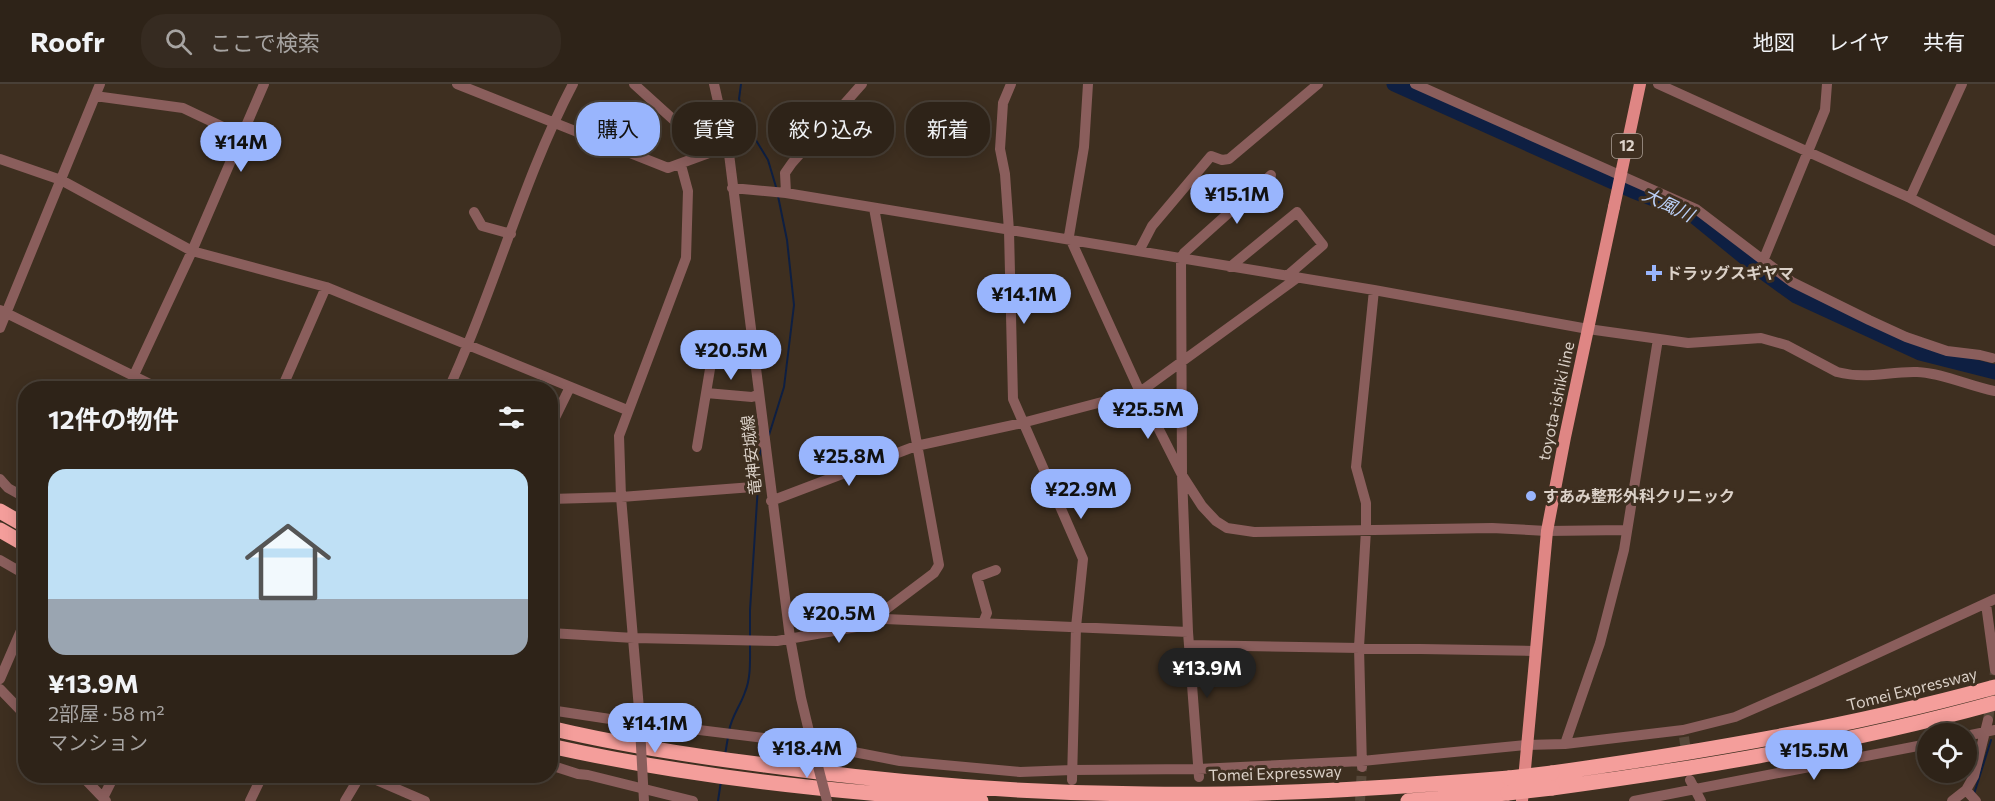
<!DOCTYPE html>
<html lang="ja">
<meta charset="utf-8">
<style>
:root{--surface:#2e2318;--page:#362b21;--text:#f1f3f6;--muted:#a7a4a2;--line:#494037;--accent:#99b5fd}
body{margin:0;font-family:Commissioner,"Noto Sans JP",sans-serif;background:var(--page);color:var(--text);height:100vh;display:flex;flex-direction:column;font-size:22px;white-space:nowrap}
*{box-sizing:border-box;margin:0}
p{font-size:20px;color:var(--muted)}
.icon{flex:none;width:33px;height:33px;fill:none;stroke:currentColor;stroke-width:2;stroke-linecap:round;stroke-linejoin:round}
.map{position:relative;flex:1;overflow:hidden}
.panel{position:absolute;left:18px;top:297px;width:540px;height:402px;display:flex;flex-direction:column;background:var(--surface);border-radius:24px;box-shadow:0 3px 15px #0003,0 0 0 2px var(--line)}
.panel>*{flex:none}
.guide{position:absolute;left:576px;top:18px;width:570px;height:54px;display:flex;gap:12px}
.fabs{position:absolute;left:1917px;top:639px;display:grid;gap:12px}
.fabs a{display:grid;place-items:center;width:60px;height:60px;border-radius:50%;background:var(--surface);box-shadow:0 3px 15px #0003,0 0 0 2px var(--line);font-size:30px}
.price{position:absolute;translate:-50% -51px;padding:0 14px;border-radius:21px;background:var(--accent);color:#111;font-size:20px;line-height:39px;filter:drop-shadow(0 2px 3px #0008)}
.price::after{content:'';position:absolute;left:50%;top:36px;width:18px;height:14px;margin-left:-9px;background:inherit;clip-path:polygon(0 0,100% 0,50% 100%)}
.price.active{background:#222;color:#fff}
ul{padding:0;list-style:none}
li{display:grid;align-content:center;gap:12px;height:318px;padding:0 30px}
li span{display:grid;place-items:center;height:186px;border-radius:18px;color:#555}
li>.icon{margin-inline-start:auto}
span .icon{width:108px;height:108px;fill:#fffc;stroke-width:1}
li b{font-size:26px}
h2{display:flex;justify-content:space-between;align-items:center;height:72px;padding:0 30px;font-size:26px}
.tag{padding:0 21px;border-radius:24px;background:var(--surface);box-shadow:0 3px 15px #0003,0 0 0 2px var(--line);font-size:21px;line-height:54px}
.tag.active{background:var(--accent);color:#111}
header{display:flex;align-items:center;gap:36px;box-sizing:border-box;height:84px;padding:0 30px;background:var(--surface);border-bottom:2px solid var(--line)}
header strong{font-size:28px}
nav{display:flex;gap:33px;margin-inline-start:auto;font-size:21px}
.search{width:420px;height:54px;background:var(--page);display:flex;align-items:center;gap:15px;box-sizing:border-box;padding:0 21px;border-radius:24px;color:var(--muted);font-size:22px}
.map>svg:first-child{display:block}
.lines{fill:none;stroke-linecap:round;stroke-linejoin:round}
.stream{stroke:#0e1f42;stroke-width:2}
.river{stroke:#0e1f42;stroke-width:15}
.minor-tunnel{stroke:#564739;stroke-width:10;stroke-dasharray:10 5;stroke-linecap:butt}
.minor{stroke:#8a5e5c;stroke-width:10}
.major{stroke:#df8684;stroke-width:12}
.highway{stroke:#f49e9b;stroke-width:15}
.minor-bridge{stroke:#8a5e5c;stroke-width:10}
.major-bridge{stroke:#df8684;stroke-width:12}
.highway-bridge{stroke:#f49e9b;stroke-width:15}
.poi-dot{fill:#99b5fd;stroke:#3e2f20;stroke-width:2}
.labels{text-anchor:middle;stroke-width:6;stroke-linejoin:round;paint-order:stroke}
.shield{fill:#3e2f20;stroke:#aca096;stroke-width:1.5}
.shield-label{font-size:15px;font-weight:bold;fill:#dbd1c8}
.poi-label{font-size:16px;font-weight:bold;fill:#dbd1c8;stroke:#3e2f20;text-anchor:start}
.street-label{font-size:16px;fill:#dbd1c8;stroke:#3e2f20}
.water-label{font-size:18px;font-style:italic;fill:#bbd0f7;stroke:#3e2f20}
</style>
<header>
<strong>Roofr</strong>
<div class="search"><svg class="icon" aria-label="search" viewBox="0 0 24 24"><circle cx="10" cy="10" r="6"/><path d="M15 15l6 6"/></svg>ここで検索</div>
<nav><a>地図</a><a>レイヤ</a><a>共有</a></nav>
</header>
<div class="map">
<svg width="1995" height="717" viewBox="0 0 1995 717">
<rect width="100%" height="100%" fill="#3e2f20"/>
<g class="lines">
<path class="stream" d="M741 0 739 15 754 53 768 76 776 103
M769 351 784 303 794 221 787 156 778 112
M758 394 760 368 762 364
M750 552V526L758 402
M729 647C732 631 740 623 745 608 751 594 750 576 750 561
M725 671 728 653
M1974 710 1991 656
M718 717 721 697"/>
<path class="river" d="M1394 0 1633 107 1690 129 1760 186 1796 212 1920 269 1995 288"/>
<path class="minor-tunnel" d="M1988 636 1995 588
M1684 653 1687 674
M1360 717 1362 684"/>
<path class="minor" d="M457 0 668 84 728 62
M634 0 687 48 725 44
M714 0 728 62 790 554 801 614 813 664
M1011 0 1003 19 1000 65 1005 90 1009 147 1013 315 1083 475 1076 543 1072 696
M1088 0 1084 63 1069 152 1140 308 1182 391 1202 422 1216 437 1227 444 1254 448 1492 444 1547 447 1626 446
M1415 0 1696 125 1792 198 1869 236 1906 253 1947 267 1980 271 1992 274
M1658 0 1910 114 1995 157
M95 12 183 24 242 52
M0 75 61 96 192 167 326 203 627 326
M732 104 786 109 1374 206 1588 245 1688 259 1761 254 1786 261 1837 288C1868 296 1888 287 1917 288 1943 289 1969 302 1995 307
M786 109 785 89 792 79 862 0
M1910 114 1962 0
M474 128 482 142 511 150
M1139 167 1152 142 1211 72 1222 76 1229 75 1318 0
M1763 177 1825 26 1827 0
M1230 183 1297 128 1323 161 1287 192
M0 226 158 304
M0 244 100 0
M128 304 192 167 264 0
M282 304 326 203
M449 304C495 205 522 97 573 0
M706 309 752 313 759 310
M550 344 570 303
M697 363 712 273
M0 395 8 404 26 414
M550 415 621 413 753 403 754 364 764 350
M771 417 916 362 1022 339 1140 308 1297 194
M0 476 26 491
M1986 520 1995 586
M877 532 885 535 1188 548
M983 539 987 529 977 493 996 486
M550 549 634 554 777 557 856 543 877 532 934 489 939 481 874 124
M1189 561 1534 567
M0 595 26 535
M0 605 26 632
M639 625 621 413 619 352 686 174 688 107 681 81
M550 626 610 635 812 660 900 677 1020 688 1072 686 1198 685 1362 677 1526 661 1565 660 1683 646 1735 633 1815 598 1995 515
M1966 652 1995 646
M1565 660 1600 559 1624 466 1658 255
M550 681 578 690 588 691 693 717
M1362 683 1359 563 1366 446V419L1356 383 1374 206
M82 692 106 717
M367 692 425 717
M1199 693 1188 548 1182 391 1181 174 1184 169 1271 91
M1690 696 1701 717
M1966 706 1976 717
M103 714 114 692
M250 717 262 692
M345 717 360 692
M1634 717 1928 660
M1952 717 1966 706 1974 692 1988 636"/>
<path class="major" d="M1522 717 1547 447 1565 353 1614 123"/>
<path class="highway" d="M0 427 26 442
M0 446 26 461
M550 644C621 661 693 672 765 681 891 699 1019 709 1146 710 1267 712 1388 704 1509 694
M550 662C690 693 839 709 981 717
M1552 689C1701 668 1849 643 1995 603
M1552 704C1701 684 1850 659 1995 619
M1408 717 1508 709"/>
<path class="minor-bridge" d="M639 625 644 717
M814 667 827 717"/>
<path class="major-bridge" d="M1614 123 1640 0"/>
<path class="highway-bridge" d="M1509 694 1552 689
M1508 709 1552 704"/>
</g>
<g class="poi-dot">
<path d="M1651 180h6v6h6v6h-6v6h-6v-6h-6v-6h6z"/>
<circle cx="1531" cy="412" r="6"/>
</g>
<g class="labels">
<rect class="shield" x="1612" y="50" width="30" height="24" rx="4.5"/>
<g class="shield-label">
<text x="1627" y="67">12</text>
</g>
<g class="poi-label">
<text x="1666" y="195">ドラッグスギヤマ</text>
<text x="1543" y="418">すあみ整形外科クリニック</text>
</g>
<g class="street-label">
<text transform="translate(1556 317) rotate(-78)" y="6">toyota-ishiki line</text>
<text transform="translate(751 371) rotate(-96)" y="6">竜神安城線</text>
<text transform="translate(1912 605) rotate(-14)" y="6">Tomei Expressway</text>
<text transform="translate(1275 689) rotate(-2)" y="6">Tomei Expressway</text>
</g>
<g class="water-label">
<text transform="translate(1668 121) rotate(26)" y="6">大風川</text>
</g>
</g>
</svg>
<div class="fabs">
<a><svg class="icon" aria-label="locate" viewBox="0 0 24 24"><circle cx="12" cy="12" r="6"/><path d="M12 2v4M12 18v4M2 12h4M18 12h4"/></svg></a>
</div>
<b class="price" style="left:241px;top:89px">¥14M</b>
<b class="price" style="left:1237px;top:141px">¥15.1M</b>
<b class="price" style="left:1024px;top:241px">¥14.1M</b>
<b class="price" style="left:731px;top:297px">¥20.5M</b>
<b class="price" style="left:1148px;top:356px">¥25.5M</b>
<b class="price" style="left:849px;top:403px">¥25.8M</b>
<b class="price" style="left:1081px;top:436px">¥22.9M</b>
<b class="price" style="left:839px;top:560px">¥20.5M</b>
<b class="price active" style="left:1207px;top:615px">¥13.9M</b>
<b class="price" style="left:655px;top:670px">¥14.1M</b>
<b class="price" style="left:807px;top:695px">¥18.4M</b>
<b class="price" style="left:1814px;top:697px">¥15.5M</b>
<div class="guide">
<a class="tag active">購入</a>
<a class="tag">賃貸</a>
<a class="tag">絞り込み</a>
<a class="tag">新着</a>
</div>
<section class="panel">
<h2>12件の物件<svg class="icon" aria-label="filters" viewBox="0 0 24 24"><path d="M4 7h16M4 17h16"/><circle cx="9" cy="7" r="2"/><circle cx="15" cy="17" r="2"/></svg></h2>
<ul>
<li><span style="background:linear-gradient(#bfe0f5 70%,#9aa5b1 0)"><svg class="icon" aria-label="home" viewBox="0 0 24 24"><path d="M3 11l9-7 9 7M6 9v11h12V9"/></svg></span><div><b>¥13.9M</b><p>2部屋 · 58 m²</p><p>マンション</p></div></li>
</ul>
</section>
</div>
